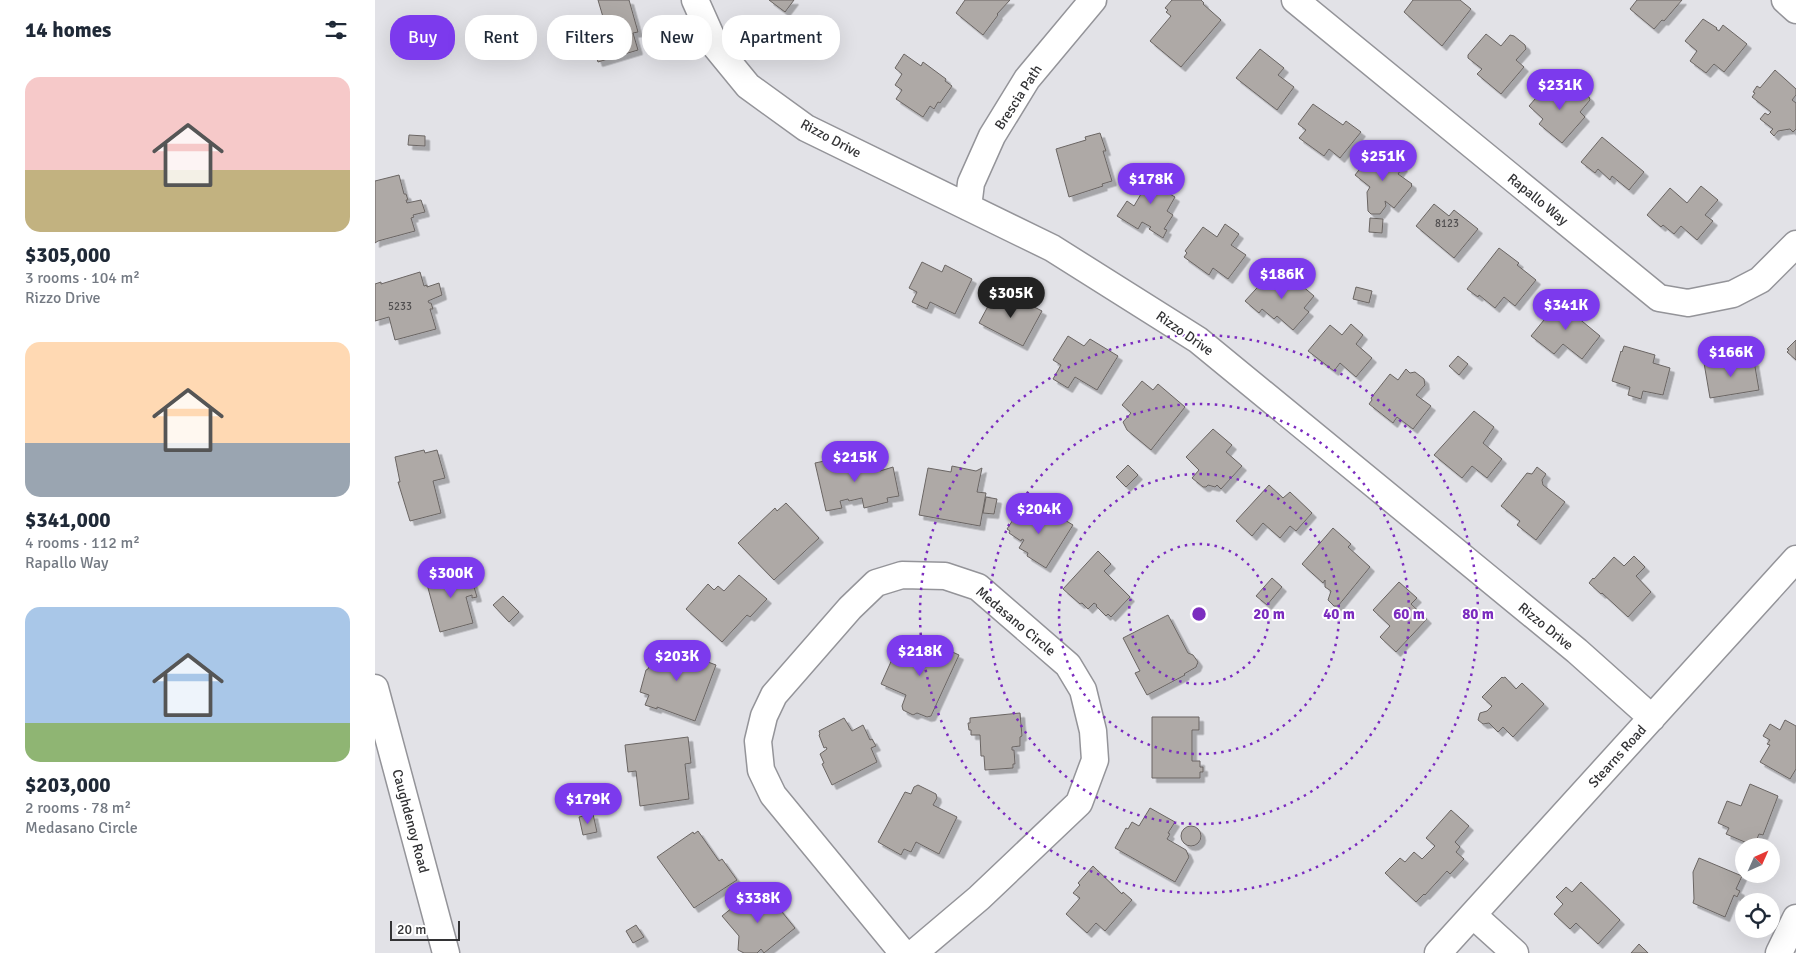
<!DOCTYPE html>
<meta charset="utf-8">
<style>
:root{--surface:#fff;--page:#f6f6f7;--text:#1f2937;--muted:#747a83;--accent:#7c3aed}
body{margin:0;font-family:Signika,sans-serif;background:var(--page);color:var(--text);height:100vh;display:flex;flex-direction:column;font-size:19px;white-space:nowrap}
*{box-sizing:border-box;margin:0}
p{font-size:16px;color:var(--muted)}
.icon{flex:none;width:28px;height:28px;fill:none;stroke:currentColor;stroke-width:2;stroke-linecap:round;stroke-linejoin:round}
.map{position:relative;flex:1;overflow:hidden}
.sheet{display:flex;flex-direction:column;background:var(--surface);width:375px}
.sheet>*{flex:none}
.hud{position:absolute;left:15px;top:15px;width:475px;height:45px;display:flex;gap:10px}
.needle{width:32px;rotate:45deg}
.controls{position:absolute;left:1360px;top:838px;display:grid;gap:10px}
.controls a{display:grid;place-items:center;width:45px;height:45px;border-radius:50%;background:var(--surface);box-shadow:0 5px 20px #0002;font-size:25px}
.scale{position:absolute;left:15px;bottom:12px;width:70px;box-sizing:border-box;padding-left:5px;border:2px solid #333335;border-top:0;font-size:14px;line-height:18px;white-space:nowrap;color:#333335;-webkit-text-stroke:4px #fff;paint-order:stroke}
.price{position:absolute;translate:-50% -42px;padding:0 11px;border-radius:18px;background:var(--accent);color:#fff;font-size:16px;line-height:32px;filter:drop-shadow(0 1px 2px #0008)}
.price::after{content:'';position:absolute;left:50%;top:30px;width:15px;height:11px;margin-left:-8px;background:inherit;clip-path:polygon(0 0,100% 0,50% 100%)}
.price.active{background:#222;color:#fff}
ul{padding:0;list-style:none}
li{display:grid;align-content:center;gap:10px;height:265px;padding:0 25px}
li span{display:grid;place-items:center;height:155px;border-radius:15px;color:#555}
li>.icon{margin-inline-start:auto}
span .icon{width:90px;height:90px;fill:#fffc;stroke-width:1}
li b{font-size:21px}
h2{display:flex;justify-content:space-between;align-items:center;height:60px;padding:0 25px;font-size:21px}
.chip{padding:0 18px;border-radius:20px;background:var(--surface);box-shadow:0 5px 20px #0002;font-size:18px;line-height:45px}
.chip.active{background:var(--accent);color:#fff}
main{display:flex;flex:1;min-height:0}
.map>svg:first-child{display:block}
.building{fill:#aea9a6;stroke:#6a6563;filter:url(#shadow)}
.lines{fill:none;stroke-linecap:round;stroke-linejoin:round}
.minor-casing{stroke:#949499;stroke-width:29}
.minor{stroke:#fff;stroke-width:26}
.ring{fill:none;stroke:#7b2cbf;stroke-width:2.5;stroke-dasharray:2.5 5}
.labels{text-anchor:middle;stroke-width:4;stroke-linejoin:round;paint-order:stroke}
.number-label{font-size:11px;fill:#525051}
.street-label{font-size:14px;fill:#333335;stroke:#fff}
.centre{fill:#7b2cbf;stroke:#fff;stroke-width:2.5}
.ring-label{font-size:15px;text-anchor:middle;font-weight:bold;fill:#7b2cbf;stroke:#fff;stroke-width:4;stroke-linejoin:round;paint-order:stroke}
</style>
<main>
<section class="sheet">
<h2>14 homes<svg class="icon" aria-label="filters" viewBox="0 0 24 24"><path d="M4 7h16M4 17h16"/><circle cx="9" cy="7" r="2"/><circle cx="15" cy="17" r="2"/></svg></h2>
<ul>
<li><span style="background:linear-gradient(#f6c9c9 60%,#c2b280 0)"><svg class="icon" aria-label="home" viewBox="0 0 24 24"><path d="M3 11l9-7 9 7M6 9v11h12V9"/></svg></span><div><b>$305,000</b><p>3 rooms · 104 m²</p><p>Rizzo Drive</p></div></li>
<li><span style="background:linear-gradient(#ffd9b3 65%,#9aa5b1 0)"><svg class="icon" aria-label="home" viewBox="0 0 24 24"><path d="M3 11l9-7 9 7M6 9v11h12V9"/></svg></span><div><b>$341,000</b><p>4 rooms · 112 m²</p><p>Rapallo Way</p></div></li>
<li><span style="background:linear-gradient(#a9c7e8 75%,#8fb573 0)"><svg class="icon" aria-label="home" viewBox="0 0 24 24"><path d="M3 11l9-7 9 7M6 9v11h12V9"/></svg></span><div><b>$203,000</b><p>2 rooms · 78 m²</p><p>Medasano Circle</p></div></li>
</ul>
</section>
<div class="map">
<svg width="1421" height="953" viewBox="0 0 1421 953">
<defs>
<filter id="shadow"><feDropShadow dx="4.5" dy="4.5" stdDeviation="0" flood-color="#0004"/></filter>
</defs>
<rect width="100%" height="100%" fill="#e2e2e7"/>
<path class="building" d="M223 0H254L263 32 258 33 263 50 223 62 218 48 211 50 203 24 228 17Z
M394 0H419L410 12Z
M590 0H635L622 14 623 15 608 35 581 13Z
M797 0H826L829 3 828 4 846 20 806 67 775 41 796 16 791 12 793 10 790 8Z
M1038 0H1085L1096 9 1067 46 1029 12Z
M1262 0H1307L1289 21 1287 20 1279 29 1255 9Z
M1328 19 1342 28 1341 29 1344 31 1348 25 1372 44 1349 72 1339 64 1331 73 1315 61 1322 51 1310 41Z
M1111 34 1126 46 1135 35 1139 36 1150 45 1151 49 1141 60 1149 67 1126 94 1102 74 1107 69 1093 58V55Z
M885 49 909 68 903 75 919 87 902 110 861 78Z
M529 54 546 66 548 62 571 79 570 81 577 86 565 103 563 102 559 109 555 106 548 117 521 99 527 90 520 85 527 74 520 68Z
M1400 70 1421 89V95L1417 100 1421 103V129L1418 132 1415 129 1403 131 1399 136 1395 132 1398 129 1385 119 1390 113 1393 115 1396 112 1377 97 1380 93 1378 92 1382 86 1385 88Z
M1173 84 1189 99 1199 87H1202L1214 97 1215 100 1205 112 1210 117 1187 143 1164 124 1168 119 1154 106Z
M938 104 968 125 971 121 986 132 965 158 954 149 949 156 924 138 931 130 923 124Z
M725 133 731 151H728L737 181 727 184 728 186 694 197 681 149 711 140 710 137Z
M34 135 50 136V146L33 145Z
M1227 137 1269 172 1254 190 1237 176 1235 180 1223 169 1220 173 1206 162Z
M1005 148 1028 167 1023 174 1037 184 1036 185 1037 186 1019 208 1010 201 1011 206 1005 214H996L993 211 992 192 995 187 980 175 999 151 1000 153Z
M781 168 789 172 793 182 788 190 800 197 792 211 798 215 789 229 792 230 788 238 774 229 776 227 767 222 763 229 742 216 752 201 759 206 773 182 770 180 777 169Z
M24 175 29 194H31L33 200H31L32 203 46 200 50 212 38 215 39 217 36 218 40 231 3 241 0 243V181Z
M1326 186 1343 200 1330 215 1338 221 1322 240 1306 226 1299 234 1288 225 1286 227 1272 215 1295 188 1312 203Z
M1059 204 1074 216 1079 210 1103 229 1079 258 1041 226Z
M995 218 1008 219 1007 233 994 232Z
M850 224 864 234 856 245 871 255 853 279 838 268 834 275 809 257 812 253 810 251 828 227 842 237Z
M1124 248 1144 263 1142 265 1161 280 1140 306 1129 297 1120 308 1104 295 1103 297 1092 289Z
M547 262 567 272 570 265 597 279 580 314 555 302 552 309 537 302 542 292 534 288Z
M45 272 49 286 52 285V287L64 283 67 295 53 301 54 303H56L58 309H55L61 329 20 340 14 317 0 321V284L6 282V284Z
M912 273 939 296 929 308 934 312 918 330 902 316 899 319 887 309 884 313 870 301 891 278 900 286Z
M981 287 997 291 994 303 978 299Z
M619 295 632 303 636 295 667 311 648 346 604 323Z
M1186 299 1205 314 1202 317 1225 336 1207 359 1188 344 1179 354 1156 336Z
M976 324 988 335 981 344 997 358 981 377 965 363 959 371 933 351 955 325 967 335Z
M693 336 709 346 715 339 743 356 722 390 700 377 693 388 678 379 686 365 678 360Z
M1421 340V360L1412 352 1414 350 1412 349Z
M1249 346 1280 355 1278 363 1295 368 1288 395 1268 391 1266 399 1253 395 1255 387 1237 381 1246 351 1247 352Z
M1083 356 1093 364 1084 375 1074 366Z
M1359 358 1360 364 1379 361 1384 390 1335 398 1329 363Z
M1031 369 1035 373 1040 372 1049 379 1050 385 1041 395 1056 406 1038 429 1022 417 1018 423 994 404 997 400 996 398 1015 374 1023 380Z
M767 381 778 390 783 384 810 407 776 450 752 430 748 422 756 413 747 405Z
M1099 411 1119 427 1108 443 1127 459 1112 478 1097 466 1087 478 1059 455Z
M838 429 857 445 851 452 867 466 846 489 842 485 840 487 833 485 831 487H828L817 478 824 470 811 457Z
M49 450 50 453 62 450 70 478 58 481 66 513 35 521 23 482H25L20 457Z
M473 456 475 464 481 463V465L503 461 505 471 518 467 524 496 512 498 513 502 489 508 487 498 474 501 473 499 465 501 467 508 451 511 440 463Z
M753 465 763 475 751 487 741 477Z
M577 466 601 471 607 468 602 492 611 493 605 526 544 515 553 468 576 472Z
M1162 467 1171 474 1167 480 1168 485 1190 502 1161 540 1142 525 1145 521 1126 506 1152 473 1157 474Z
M894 485 908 498 915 492 937 513 921 531 915 526 905 538 888 523 877 536 861 521Z
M611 497 622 499 619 514 608 513Z
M411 503 444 538 399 580 363 543 400 508 402 511Z
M647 506 678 524 683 516 698 525 671 568 652 556 653 553 644 548 649 540 647 539 646 541 634 533 635 531 632 529Z
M958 528 976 544 973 547 995 567 963 606H959L953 600 956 591 950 587V580L948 583 927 564Z
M723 551 736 564 729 571 755 597 736 617 733 614 731 616 721 606 722 605 719 603 713 609 707 603 705 604 688 589Z
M1259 556 1270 567 1261 576 1276 592 1253 617 1227 593 1226 594 1214 583 1218 578 1219 579 1239 557 1249 566Z
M83 568 87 580 96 577 102 597 97 598V595L91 597 98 623 65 632 50 577Z
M364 575 392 599 375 617 372 615 347 642 311 609 333 584 339 590 343 586 349 591Z
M897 578 907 587 892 605 881 596Z
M1024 582 1042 598 1036 604 1052 619 1021 652 1005 637 1015 626 998 610Z
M128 596 144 612 134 622 118 605Z
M793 615 813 653 818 655 823 662 821 667 809 674 810 675 772 695 760 673 765 671 748 638Z
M282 643 341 665 320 721 282 707V709L270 705 274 695 265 692 271 670 273 669Z
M560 644 584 655 556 716 552 717 542 713 538 715 528 710 527 706 531 695 506 684 523 646 546 657 550 647 557 650Z
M1127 677 1128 678 1130 677 1141 689 1147 683 1169 704 1138 737 1128 727 1123 732 1114 723 1108 724 1103 720 1105 713 1112 711 1117 706 1107 697Z
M645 713 647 736 645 737V746L637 747V750H639L640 764H638V768L610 770 609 756H606L605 735H596V730H594L593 723H595V718Z
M777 717H824V730H817V761H825V767H828V772H825V778H777Z
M469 718 477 731 488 725 495 740 497 739 501 746 496 748 502 762 457 785 447 764 449 763 445 754 452 749 451 747 449 748 444 735 445 734 444 731Z
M1410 720 1421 726V769L1415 779 1385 762 1395 745 1392 744 1395 740 1388 736 1395 724 1405 730Z
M313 737 316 763 310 764 314 799 265 806 261 771 253 772 250 745Z
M1375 784 1403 796 1388 835 1384 834 1379 846 1351 834 1354 828 1343 823 1352 801 1366 806Z
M543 785 561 794 562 798 558 805 582 817 564 854 541 842 536 852 529 849 526 855 503 842 530 792 536 794 539 787Z
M775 808 800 822 793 833 795 834 792 839 811 850 814 857 800 882 740 848 751 828 753 829 757 822 764 826Z
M1076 810 1094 826 1080 842 1085 847 1081 852 1089 859 1075 874 1072 871 1050 895 1049 894 1041 902 1010 873 1025 858 1030 862 1039 852 1047 859 1060 846 1051 838Z
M218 814 222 832 208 835 204 817Z
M806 836a10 10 0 1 1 20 0a10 10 0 1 1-20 0Z
M323 831 344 861 347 859 362 880 319 908 282 857 318 832 319 834Z
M1324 858 1367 876 1361 889 1365 891 1362 897 1359 895 1350 917 1318 903 1319 899 1318 872Z
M718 866 747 894 748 892 757 900 730 931 721 923 712 933 691 914 705 898 698 893 705 885 703 883Z
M1206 882 1245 920 1223 944 1201 923 1195 929 1179 914 1188 904 1181 897 1191 887 1197 892Z
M379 890 388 901 394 896 420 928 389 953 386 949 382 953H369L363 950 364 936 347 916Z
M261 925 269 937 258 943 251 931Z
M1264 944 1273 953H1256Z"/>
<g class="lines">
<g class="minor-casing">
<path id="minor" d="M320 0 341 47 373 86 431 128 677 248 823 340 1202 651 1277 718
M920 0 1284 298 1313 303 1358 294 1385 280 1421 244
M1410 0 1421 10
M593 207 596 183 617 136 652 79 718 0
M0 688 71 953
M1098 915 1140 953
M528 953 398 795 386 770 383 741 389 716 399 695 475 608 501 583 527 575 570 576 603 587 693 665 708 690 718 731 720 760 704 803 604 898 539 953
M1063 953 1421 559
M1404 953 1421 918"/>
</g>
<use href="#minor" class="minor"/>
</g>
<g class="ring">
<circle cx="824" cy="614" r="70"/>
<circle cx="824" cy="614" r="140"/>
<circle cx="824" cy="614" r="210"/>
<circle cx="824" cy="614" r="279"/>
</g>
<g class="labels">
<g class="number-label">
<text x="1072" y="227">8123</text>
<text x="25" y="310">5233</text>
</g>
<g class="street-label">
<text transform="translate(643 97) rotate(-57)" y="5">Brescia Path</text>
<text transform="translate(456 138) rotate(28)" y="5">Rizzo Drive</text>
<text transform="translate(1163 199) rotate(39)" y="5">Rapallo Way</text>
<text transform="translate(810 333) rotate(35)" y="5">Rizzo Drive</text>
<text transform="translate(641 621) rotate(40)" y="5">Medasano Circle</text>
<text transform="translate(1171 626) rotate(39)" y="5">Rizzo Drive</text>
<text transform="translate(1242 756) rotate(-48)" y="5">Stearns Road</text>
<text transform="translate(36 821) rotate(75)" y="5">Caughdenoy Road</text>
</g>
</g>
<circle cx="824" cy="614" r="8" class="centre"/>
<g class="ring-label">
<text x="894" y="619">20 m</text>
<text x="964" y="619">40 m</text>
<text x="1034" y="619">60 m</text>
<text x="1103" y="619">80 m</text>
</g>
</svg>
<div class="controls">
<a><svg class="needle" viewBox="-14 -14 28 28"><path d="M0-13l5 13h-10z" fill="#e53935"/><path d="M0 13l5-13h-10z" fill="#747a83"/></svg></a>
<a><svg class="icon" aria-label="locate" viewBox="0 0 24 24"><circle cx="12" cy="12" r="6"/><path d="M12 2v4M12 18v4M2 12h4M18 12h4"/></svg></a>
</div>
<div class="scale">20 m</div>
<b class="price" style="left:1185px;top:111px">$231K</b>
<b class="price" style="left:1008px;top:182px">$251K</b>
<b class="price" style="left:776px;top:205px">$178K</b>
<b class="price" style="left:907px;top:300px">$186K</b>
<b class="price active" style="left:636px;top:319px">$305K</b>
<b class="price" style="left:1191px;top:331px">$341K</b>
<b class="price" style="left:1356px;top:378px">$166K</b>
<b class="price" style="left:480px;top:483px">$215K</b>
<b class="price" style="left:664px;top:535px">$204K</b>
<b class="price" style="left:76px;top:599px">$300K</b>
<b class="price" style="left:545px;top:677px">$218K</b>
<b class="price" style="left:302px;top:682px">$203K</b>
<b class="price" style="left:213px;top:825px">$179K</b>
<b class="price" style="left:383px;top:924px">$338K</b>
<div class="hud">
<a class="chip active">Buy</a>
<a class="chip">Rent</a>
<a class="chip">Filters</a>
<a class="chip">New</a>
<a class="chip">Apartment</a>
</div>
</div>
</main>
